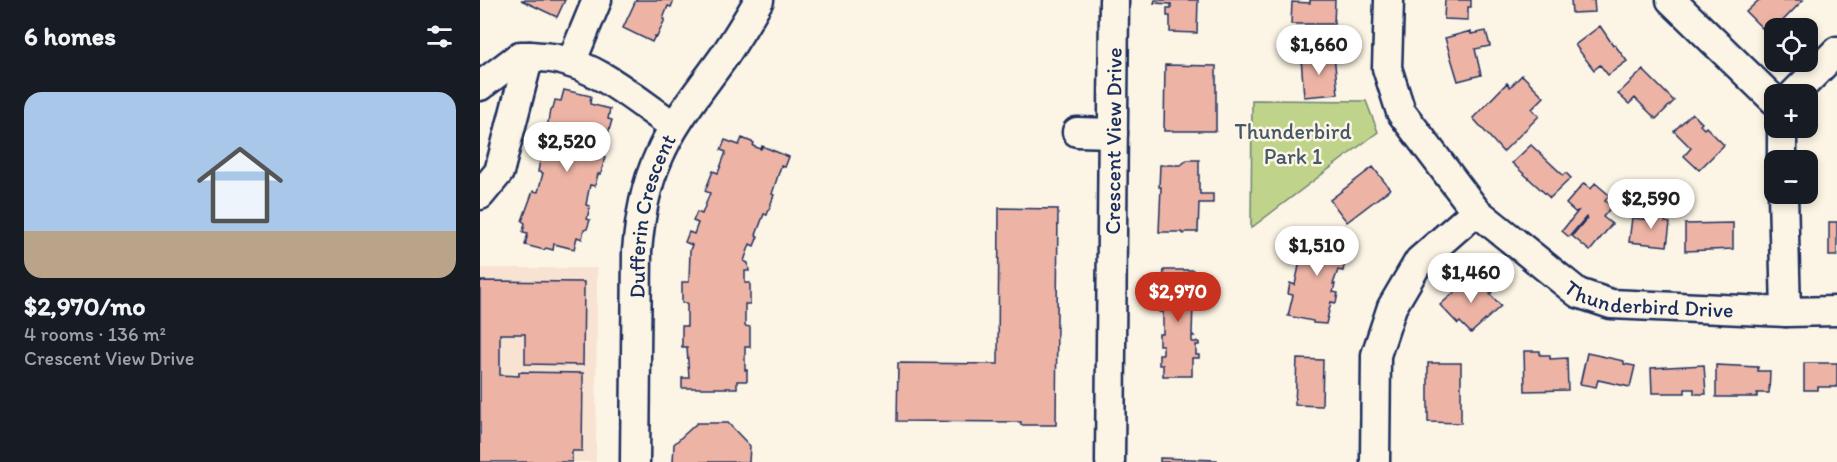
<!DOCTYPE html>
<meta charset="utf-8">
<style>
:root{--surface:#171b24;--page:#242831;--text:#f1f3f6;--muted:#9ea1a6;--accent:#c8321e}
body{margin:0;font-family:Itim,sans-serif;background:var(--page);color:var(--text);height:100vh;display:flex;flex-direction:column;font-size:22px;white-space:nowrap}
*{box-sizing:border-box;margin:0}
p{font-size:20px;color:var(--muted)}
.icon{flex:none;width:33px;height:33px;fill:none;stroke:currentColor;stroke-width:2;stroke-linecap:round;stroke-linejoin:round}
.map{position:relative;flex:1;overflow:hidden}
.panel{display:flex;flex-direction:column;background:var(--surface);width:480px}
.panel>*{flex:none}
.buttons{position:absolute;left:1284px;top:18px;display:grid;gap:12px}
.buttons a{display:grid;place-items:center;width:54px;height:54px;border-radius:12px;background:var(--surface);box-shadow:0 3px 9px #0003;font-size:30px}
.price{position:absolute;translate:-50% -51px;padding:0 14px;border-radius:21px;background:#fff;color:#222;font-size:20px;line-height:39px;filter:drop-shadow(0 2px 3px #0008)}
.price::after{content:'';position:absolute;left:50%;top:36px;width:18px;height:14px;margin-left:-9px;background:inherit;clip-path:polygon(0 0,100% 0,50% 100%)}
.price.current{background:var(--accent);color:#fff}
ul{padding:0;list-style:none}
li{display:grid;align-content:center;gap:12px;height:318px;padding:0 24px}
li span{display:grid;place-items:center;height:186px;border-radius:18px;color:#555}
li>.icon{margin-inline-start:auto}
span .icon{width:108px;height:108px;fill:#fffc;stroke-width:1}
li b{font-size:26px}
h2{display:flex;justify-content:space-between;align-items:center;height:72px;padding:0 24px;font-size:26px}
main{display:flex;flex:1;min-height:0}
.map>svg:first-child{display:block}
.built{fill:#f8e2d2}
.green{fill:#bfd48a;stroke:#6d8274;stroke-width:1.5}
.building{fill:#edb4a6;stroke:#1b2f5e;stroke-width:1.5}
.lines{fill:none;stroke-linecap:round;stroke-linejoin:round}
.minor-casing{stroke:#1b2f5e;stroke-width:33}
.minor{stroke:#fcf5e5;stroke-width:28}
.labels{text-anchor:middle;stroke-width:5;stroke-linejoin:round;paint-order:stroke}
.park-label{font-size:22px;fill:#445869;stroke:#fcf5e5}
.street-label{font-size:22px;fill:#1b2f5e;stroke:#fcf5e5}
</style>
<main>
<section class="panel">
<h2>6 homes<svg class="icon" aria-label="filters" viewBox="0 0 24 24"><path d="M4 7h16M4 17h16"/><circle cx="9" cy="7" r="2"/><circle cx="15" cy="17" r="2"/></svg></h2>
<ul>
<li><span style="background:linear-gradient(#a9c7e8 75%,#b9a48a 0)"><svg class="icon" aria-label="home" viewBox="0 0 24 24"><path d="M3 11l9-7 9 7M6 9v11h12V9"/></svg></span><div><b>$2,970/mo</b><p>4 rooms · 136 m²</p><p>Crescent View Drive</p></div></li>
</ul>
</section>
<div class="map">
<svg width="1357" height="462" viewBox="0 0 1357 462">
<rect width="100%" height="100%" fill="#fcf5e5"/>
<filter id="ink" filterUnits="userSpaceOnUse"><feTurbulence type="fractalNoise" baseFrequency=".0167" numOctaves="2"/><feDisplacementMap in="SourceGraphic" scale="12" xChannelSelector="R" yChannelSelector="G"/><feConvolveMatrix kernelMatrix="1 2 1 2 8 2 1 2 1" color-interpolation-filters="sRGB"/></filter>
<g filter="url(#ink)">
<path class="built" d="M0 268H117L116 462H0Z"/>
<path class="green" d="M772 100 886 101 898 132 771 228Z"/>
<path class="building" d="M41 0H85L77 17Z
M156 0H194L191 7 188 6 183 19H185L177 37 175 36 172 42 143 28Z
M675 0H718L717 33 690 32V16H687V8H691V4L674 3Z
M830 0H855L854 24H811L812 2 830 3Z
M965 0H991V7H988V20L964 19Z
M1091 0H1114L1115 12 1092 13Z
M1279 0H1323L1289 35 1266 12Z
M1120 26 1133 45 1134 44 1147 61 1128 75 1120 65 1114 70 1095 45Z
M991 31V34L1006 31 1010 46 995 49 1001 75 978 81 965 38Z
M854 55 858 94 824 97 821 58Z
M685 65 736 66V131H684Z
M1163 70 1194 101 1176 119 1155 98 1149 104 1138 94Z
M1042 75 1064 97 1052 109 1059 116 1023 152 993 118 1027 83 1030 87Z
M84 90 111 96 110 104 130 109 128 119 132 120 128 134 123 132 121 142 126 143 123 155 125 157 121 174H118L115 186 110 185 108 194 106 205 110 206 107 219 110 220 107 229 104 230 102 239 97 237 94 249 74 244 73 250 66 248 64 250 45 245 48 233 43 232 45 223 42 221 53 191 58 192 63 173 58 172 60 160 58 158 60 151 68 152 71 142 65 141 70 110 73 109 75 100 81 101Z
M1212 113 1222 123 1220 125 1224 129 1226 127 1244 145 1219 170 1204 156 1211 148 1194 131Z
M262 138 274 143 273 146 281 149 282 146 309 157 305 167 301 166 292 194 294 195 287 215 284 214 276 235 278 236 274 246 270 244 264 261 268 263 269 271H265V283H270V304H265V326L270 327V347H265V370H267V381H257V388H202V378H209L207 347H202V326H207V303H202V282H209L210 250 212 245 205 242 209 232 214 234 218 223 213 221 217 212 222 214 230 193 225 191 233 171 238 173 246 152 241 150 245 140 259 145Z
M1051 145 1083 175 1086 173 1091 178 1070 198 1032 163Z
M707 160H719V190H720V194H733V203H719L718 232H706L704 234 701 232H679L681 187H679L680 165H701Z
M893 167 910 189 867 222 850 200Z
M1104 183 1111 189 1115 183 1129 195 1125 201 1132 206 1123 217 1132 224 1110 251 1092 236 1107 218 1106 217 1089 237 1082 231 1098 211 1095 212 1086 204Z
M519 208 578 209 576 425H541V422L417 421 418 363 518 364Z
M1172 211 1186 213 1185 222 1190 223 1187 246 1149 242 1152 218 1171 220Z
M1349 222H1357V256H1349Z
M1253 223V249L1205 251V224Z
M828 229 865 237 860 259 865 261 863 271 858 270 853 284H855L853 292 858 293 856 303 851 302 846 324 833 323V321L808 316 813 295 808 294 810 283 815 285 820 261 815 260 818 250 823 251Z
M684 270H713V289H719V292H717L716 302H719V305H713L712 334 714 336H712V342H719V345H716V355H719V358H712V376H683V365H679V354H683V345H679V334H683V312H679V301H683V292H679V281H683Z
M995 274 1012 292 1010 294 1021 306 991 333 980 322 978 324 960 305Z
M0 281 104 282 103 365 45 364V334H20V375L39 376V372L103 373 102 451H92V462H0Z
M1044 351H1060V355H1070V359L1087 358 1088 390 1045 391Z
M1107 353 1144 361V364L1155 366 1150 387 1118 380 1116 387 1100 384Z
M817 359 843 360 842 406 815 405Z
M948 363H981V423L948 422Z
M1324 363H1357V387H1338V390H1324Z
M1224 365 1226 394H1214V389H1205V393H1172L1171 368Z
M1236 365 1278 367V371H1290L1289 393H1277V397H1236Z
M217 423H248L270 446 269 462H193L194 444Z
M680 458 737 460V462H680Z"/>
<g class="lines">
<g class="minor-casing">
<g id="minor">
<path id="s1" d="M909 0 907 68 921 112 996 211 1098 293 1131 304 1306 312 1357 311"/>
<path d="M1191 0 1294 100"/>
<path d="M91 63 117 0"/>
<path d="M0 86 40 56H49"/>
<path d="M1314 94 1357 51"/>
<path d="M1302 128V160"/>
<path d="M597 132 633 133"/>
<path d="M1303 194 1306 312"/>
<path d="M0 195 19 172 49 56C58 57 68 57 77 59 121 68 158 102 194 126"/>
<path id="s2" d="M155 462 157 251C160 218 165 186 179 156 195 119 222 88 245 55 257 37 268 19 279 0"/>
<path id="s3" d="M630 462 634 0"/>
<path d="M895 462 896 355 912 307 939 261 996 211"/>
</g>
</g>
<use href="#minor" class="minor"/>
</g>
</g>
<g class="labels">
<g class="park-label">
<text x="813" y="139">Thunderbird<tspan x="813" dy="25">Park 1</tspan></text>
</g>
<g class="street-label">
<text dy="8" stroke="none"><textPath href="#s3" startOffset="321">Crescent View Drive</textPath></text>
<text dy="8" stroke="none"><textPath href="#s2" startOffset="248">Dufferin Crescent</textPath></text>
<text dy="8" stroke="none"><textPath href="#s1" startOffset="441">Thunderbird Drive</textPath></text>
</g>
</g>
</svg>
<div class="buttons">
<a><svg class="icon" aria-label="locate" viewBox="0 0 24 24"><circle cx="12" cy="12" r="6"/><path d="M12 2v4M12 18v4M2 12h4M18 12h4"/></svg></a>
<a>+</a>
<a>−</a>
</div>
<b class="price" style="left:839px;top:76px">$1,660</b>
<b class="price" style="left:87px;top:173px">$2,520</b>
<b class="price" style="left:1171px;top:230px">$2,590</b>
<b class="price" style="left:837px;top:277px">$1,510</b>
<b class="price" style="left:991px;top:304px">$1,460</b>
<b class="price current" style="left:698px;top:323px">$2,970</b>
</div>
</main>
